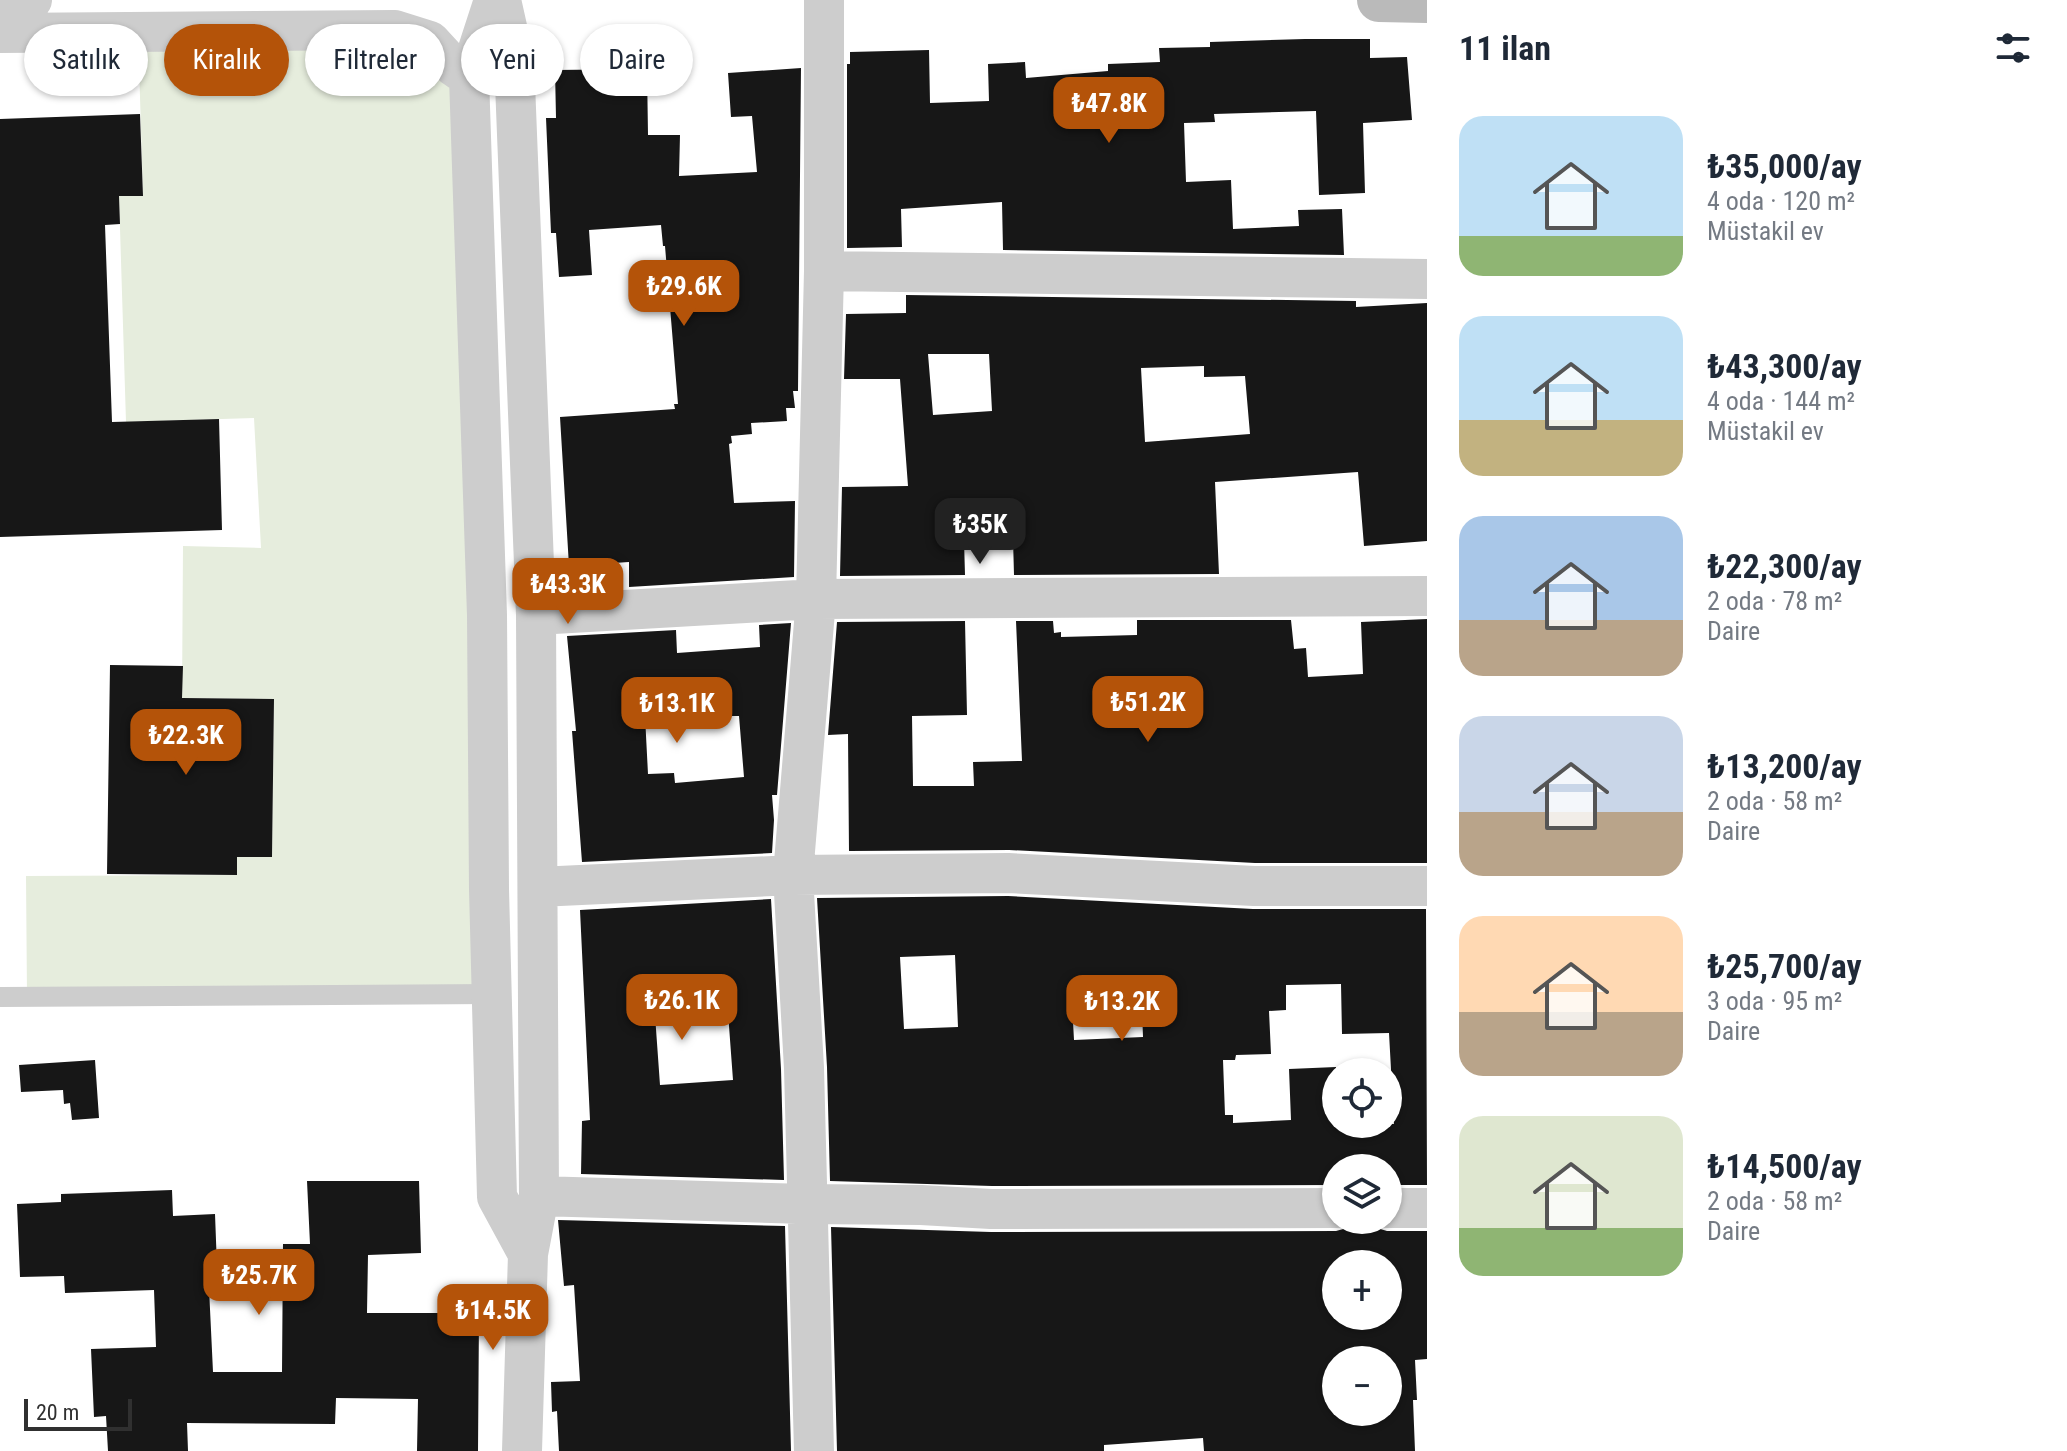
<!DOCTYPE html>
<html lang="tr">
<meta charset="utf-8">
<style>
:root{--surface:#fff;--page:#f6f6f7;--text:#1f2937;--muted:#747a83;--accent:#b45309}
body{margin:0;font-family:"Roboto Condensed",sans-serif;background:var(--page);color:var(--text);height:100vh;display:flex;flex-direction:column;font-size:30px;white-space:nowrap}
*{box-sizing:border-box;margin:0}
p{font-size:26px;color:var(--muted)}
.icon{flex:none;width:44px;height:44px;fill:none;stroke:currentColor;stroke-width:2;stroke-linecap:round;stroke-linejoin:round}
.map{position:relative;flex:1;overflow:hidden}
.details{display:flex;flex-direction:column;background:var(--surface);width:640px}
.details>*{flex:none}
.top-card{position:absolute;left:24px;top:24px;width:760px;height:72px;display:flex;gap:16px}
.controls{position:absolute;left:1322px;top:1058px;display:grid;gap:16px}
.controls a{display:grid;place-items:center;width:80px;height:80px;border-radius:50%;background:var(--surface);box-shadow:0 2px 6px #0004;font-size:40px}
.scale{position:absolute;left:24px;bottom:20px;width:108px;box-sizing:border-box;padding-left:8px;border:4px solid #303030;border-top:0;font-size:22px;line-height:28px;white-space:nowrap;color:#303030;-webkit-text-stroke:6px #fff;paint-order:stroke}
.price{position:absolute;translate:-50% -68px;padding:0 18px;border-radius:16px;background:var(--accent);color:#fff;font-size:26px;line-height:52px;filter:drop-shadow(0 2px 4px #0008)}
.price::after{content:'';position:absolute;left:50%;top:48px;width:24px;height:18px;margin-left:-12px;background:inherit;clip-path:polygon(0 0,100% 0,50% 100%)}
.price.active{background:#222;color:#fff}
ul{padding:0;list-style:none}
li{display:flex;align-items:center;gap:24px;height:200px;padding:0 32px}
li span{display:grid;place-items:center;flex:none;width:224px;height:160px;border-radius:24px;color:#555}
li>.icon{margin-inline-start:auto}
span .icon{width:96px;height:96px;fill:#fffc;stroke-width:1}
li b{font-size:34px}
h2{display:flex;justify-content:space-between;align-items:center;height:96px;padding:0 32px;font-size:34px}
.tag{padding:0 28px;border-radius:36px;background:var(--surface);box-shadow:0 2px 6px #0004;font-size:28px;line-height:72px}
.tag.active{background:var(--accent);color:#fff}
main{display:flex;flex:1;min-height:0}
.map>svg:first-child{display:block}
.green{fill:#e6eddd}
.building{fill:#171717;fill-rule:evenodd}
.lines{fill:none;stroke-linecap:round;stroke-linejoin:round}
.lane{stroke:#cdcdcd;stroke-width:20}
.street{stroke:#cdcdcd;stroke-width:40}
.secondary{stroke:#bababa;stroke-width:44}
</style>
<main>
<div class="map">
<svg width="1427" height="1451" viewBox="0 0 1427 1451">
<rect width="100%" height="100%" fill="#fff"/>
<path class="green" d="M395 30 453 66 492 994 27 997 26 876 237 875V857H272L274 699 182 698 183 546 261 548 254 418 126 422 119 196 143 195 138 32Z"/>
<path class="building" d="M1305 39H1370V58L1407 57 1412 120 1363 123 1365 193 1319 195 1316 111 1214 114 1215 122 1184 123 1186 182 1231 180 1233 229 1299 226 1298 210 1342 209 1344 255 1003 250 1002 202 901 209 902 247 847 248V64H850V52L929 50 930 103 989 101 988 64 1025 62 1026 78 1108 71V64L1160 62 1159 48 1210 47V42Z
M801 68 798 391H793L795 408H786L787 421 751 423 752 434 731 436 732 443 729 444 734 503 795 501 794 577 629 587V562L569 566 560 417 675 409 674 404H678L665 246H663L661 225 589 230 592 275 559 277 556 233H551L546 118H556L555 70 647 69 648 135H680L679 176 757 172 752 116 731 117 728 73Z
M140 114 143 196H119L120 224 105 225 112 422 219 419 222 530 0 537V119Z
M906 295 1356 301V307L1427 303V541L1364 546 1358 472 1215 482 1219 574 1014 575 1013 539 964 540 965 575 840 576 842 487 908 486 900 379H844L846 314 906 313ZM928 354H989L992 411 933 415ZM1204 366V377L1245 376 1250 434 1145 442 1141 368Z
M1427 619V863H1255L1009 850 849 851 848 734 828 735 837 622 965 621 967 715 912 716 913 786H974L973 762 1022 761 1016 621H1053L1054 633 1061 632V637L1137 635V620H1291L1294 649 1306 648 1308 677 1363 674 1361 622Z
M791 623 777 795H772L774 820 772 853 582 862 572 731H576L567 636 676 630 677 653 760 647 759 625ZM730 711 731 716H739L744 777 675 783 674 773 648 774 645 716Z
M110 665 183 666 182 698 274 699 272 857H237V875L107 874Z
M1008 896 1253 909H1426L1427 1185H1388V1168H1336V1185L992 1186 830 1181 827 1067 817 898ZM955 955 958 1027 904 1029 900 957ZM1141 983 1143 1037 1074 1040 1071 985ZM1341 984 1342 1034 1389 1033 1394 1124H1336V1067L1289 1069 1291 1120 1233 1123V1115H1225L1223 1060H1235L1236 1055 1271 1054 1269 1011 1286 1010V985Z
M771 899 781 1069 784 1180 581 1174 582 1121 590 1120 580 910ZM718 997V1000L727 999 733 1080 660 1085 654 1001Z
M95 1060 99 1118 72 1120 70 1103 64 1104 63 1090 21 1092 19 1065Z
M307 1181H419L421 1253 368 1255 367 1313H479L478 1451H417L418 1399 336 1398 335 1424 187 1423 188 1451H108L106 1416 94 1417 91 1349 156 1347 154 1290 65 1293 64 1276 20 1277 17 1204 61 1202V1194L172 1190 173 1216 215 1214 217 1267H208L213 1372H282L283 1244H310Z
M558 1220 785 1226 791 1451H559L557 1411 552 1412 551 1382 580 1381 574 1285 564 1286Z
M1356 1220H1368L1377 1228 1387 1231H1427V1359L1415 1360 1417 1400H1413L1415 1451H1204L1203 1438 1104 1445V1451H837L831 1227 991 1232 1336 1231 1347 1228ZM1336 1264H1388V1316H1336ZM1336 1360H1388V1412H1336Z"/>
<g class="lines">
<path class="lane" d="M0 997 492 994"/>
<path class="street" d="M494 0 469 77 487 615 489 889 497 1197 528 1254
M501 0 514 58 536 615 539 1196 528 1254 522 1451
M0 10 32 0
M0 33 395 30 430 41 453 66 469 77
M824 271 1427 279
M536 615 816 599 1427 596
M538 887 793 875 1008 873 1254 886H1427
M539 1196 806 1204 921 1205 991 1209 1336 1208
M1388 1208H1427
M814 1451 804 1068 793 875 816 599 824 271V0"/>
<path class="secondary" d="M1379 0 1427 1"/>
</g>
</svg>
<div class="controls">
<a><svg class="icon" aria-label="locate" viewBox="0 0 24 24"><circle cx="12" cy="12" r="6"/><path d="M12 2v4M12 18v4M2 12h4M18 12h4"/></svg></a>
<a><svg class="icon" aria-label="layers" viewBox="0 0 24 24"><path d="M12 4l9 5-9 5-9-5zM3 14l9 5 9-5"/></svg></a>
<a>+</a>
<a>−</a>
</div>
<div class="scale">20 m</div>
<b class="price" style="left:1109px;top:145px">₺47.8K</b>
<b class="price" style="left:684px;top:328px">₺29.6K</b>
<b class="price active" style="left:980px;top:566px">₺35K</b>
<b class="price" style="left:568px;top:626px">₺43.3K</b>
<b class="price" style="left:1148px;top:744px">₺51.2K</b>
<b class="price" style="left:677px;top:745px">₺13.1K</b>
<b class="price" style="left:186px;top:777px">₺22.3K</b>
<b class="price" style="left:682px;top:1042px">₺26.1K</b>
<b class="price" style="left:1122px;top:1043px">₺13.2K</b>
<b class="price" style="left:259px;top:1317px">₺25.7K</b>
<b class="price" style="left:493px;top:1352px">₺14.5K</b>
<div class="top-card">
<a class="tag">Satılık</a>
<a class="tag active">Kiralık</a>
<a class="tag">Filtreler</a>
<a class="tag">Yeni</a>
<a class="tag">Daire</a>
</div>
</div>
<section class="details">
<h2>11 ilan<svg class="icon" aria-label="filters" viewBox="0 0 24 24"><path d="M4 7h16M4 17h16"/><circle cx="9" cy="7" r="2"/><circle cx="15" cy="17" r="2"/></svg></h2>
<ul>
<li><span style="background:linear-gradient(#bfe0f5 75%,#8fb573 0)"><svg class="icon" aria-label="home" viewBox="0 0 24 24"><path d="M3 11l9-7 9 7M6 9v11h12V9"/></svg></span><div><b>₺35,000/ay</b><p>4 oda · 120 m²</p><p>Müstakil ev</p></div></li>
<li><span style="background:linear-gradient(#bfe0f5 65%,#c2b280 0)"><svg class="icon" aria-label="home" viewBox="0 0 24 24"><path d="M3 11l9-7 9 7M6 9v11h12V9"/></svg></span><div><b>₺43,300/ay</b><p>4 oda · 144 m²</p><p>Müstakil ev</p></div></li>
<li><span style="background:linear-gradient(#a9c7e8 65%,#b9a48a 0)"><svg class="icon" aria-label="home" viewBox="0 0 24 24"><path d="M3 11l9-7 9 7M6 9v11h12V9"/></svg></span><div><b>₺22,300/ay</b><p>2 oda · 78 m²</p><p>Daire</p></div></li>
<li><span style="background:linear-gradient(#c9d6e8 60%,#b9a48a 0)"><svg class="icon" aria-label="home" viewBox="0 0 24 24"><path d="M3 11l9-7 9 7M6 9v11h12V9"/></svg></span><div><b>₺13,200/ay</b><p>2 oda · 58 m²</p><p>Daire</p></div></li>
<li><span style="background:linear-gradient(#ffd9b3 60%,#b9a48a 0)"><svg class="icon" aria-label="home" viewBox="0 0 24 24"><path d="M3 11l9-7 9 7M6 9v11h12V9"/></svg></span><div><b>₺25,700/ay</b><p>3 oda · 95 m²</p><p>Daire</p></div></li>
<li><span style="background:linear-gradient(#dfe7d0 70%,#8fb573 0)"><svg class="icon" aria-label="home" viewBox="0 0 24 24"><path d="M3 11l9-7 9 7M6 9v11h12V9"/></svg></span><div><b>₺14,500/ay</b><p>2 oda · 58 m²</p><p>Daire</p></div></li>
</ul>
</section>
</main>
